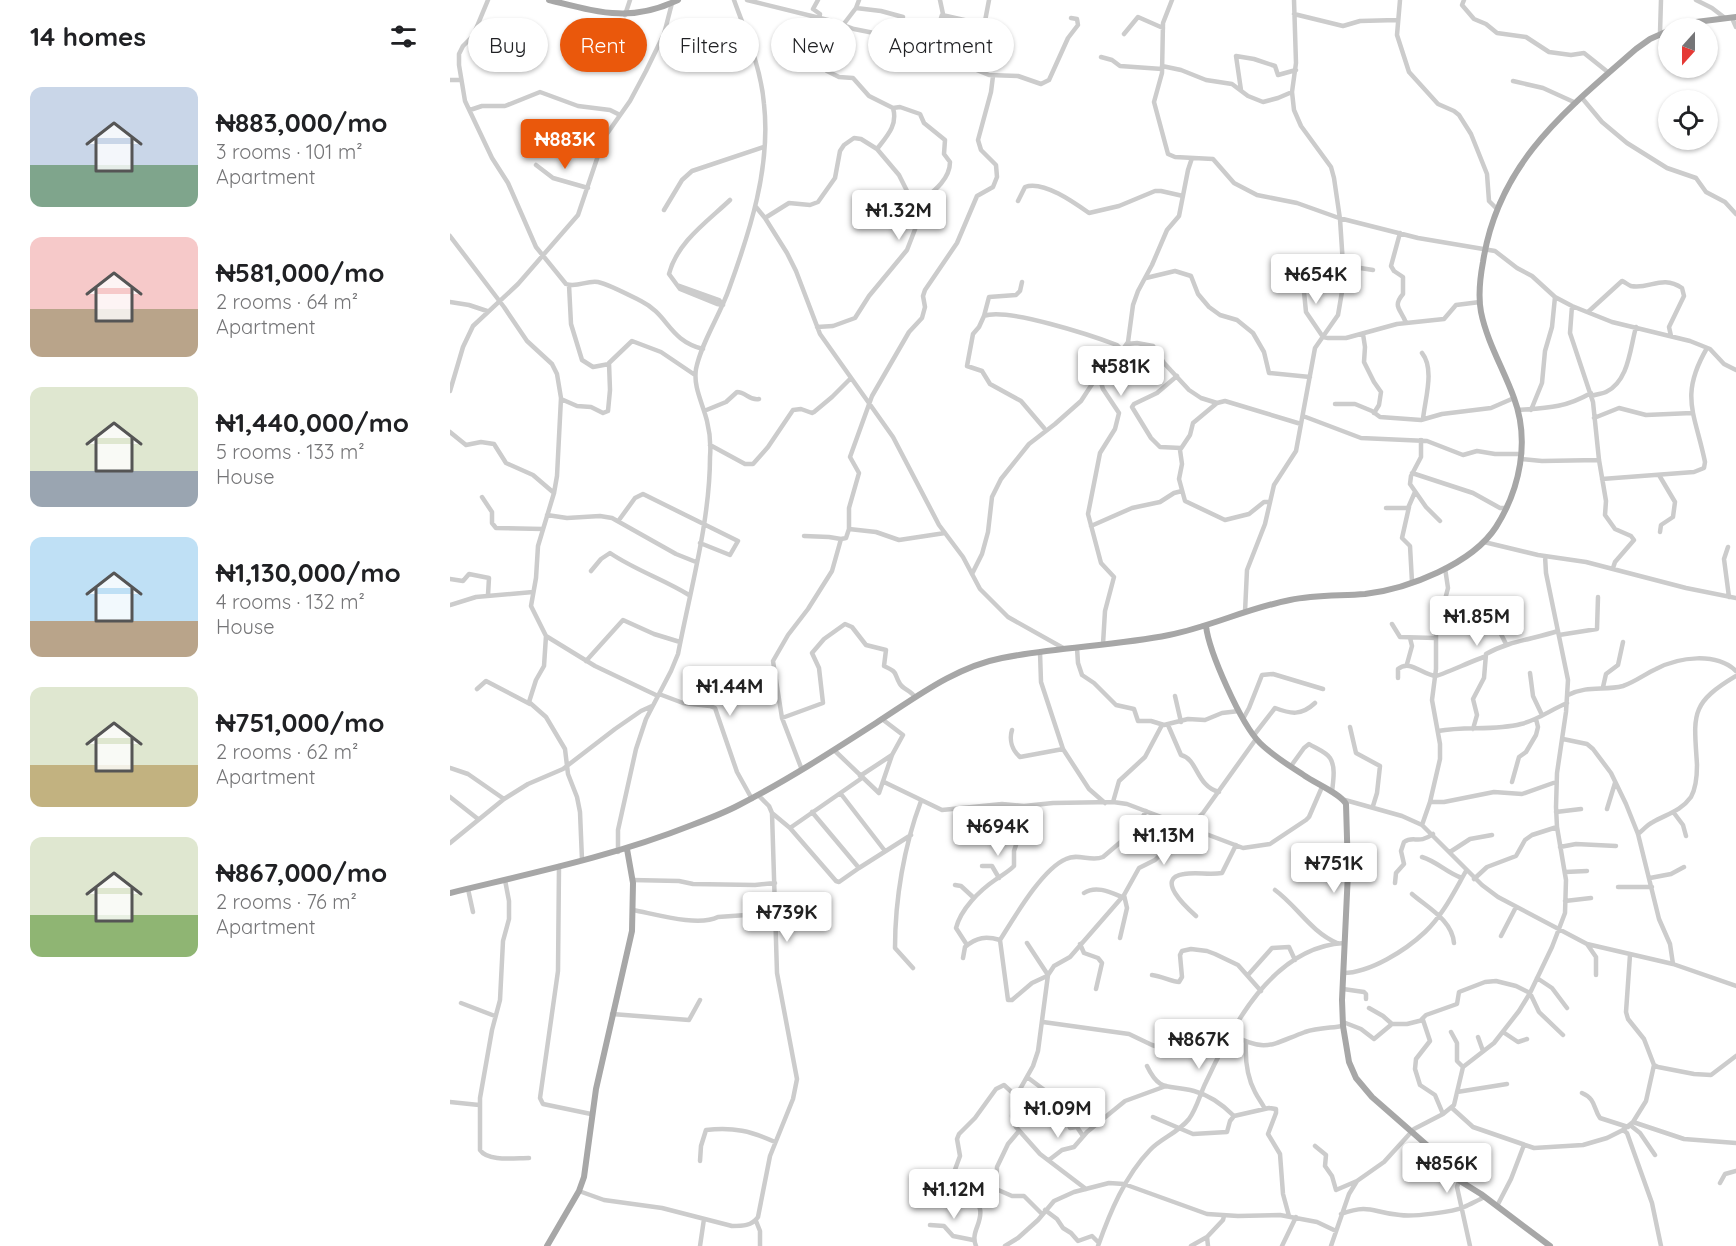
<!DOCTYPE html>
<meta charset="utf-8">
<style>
:root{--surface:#fff;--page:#f6f6f6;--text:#202124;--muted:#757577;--accent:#ea580c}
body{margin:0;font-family:Quicksand,sans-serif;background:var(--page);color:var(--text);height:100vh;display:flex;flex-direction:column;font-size:22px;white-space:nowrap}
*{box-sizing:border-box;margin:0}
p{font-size:20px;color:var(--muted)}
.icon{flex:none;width:33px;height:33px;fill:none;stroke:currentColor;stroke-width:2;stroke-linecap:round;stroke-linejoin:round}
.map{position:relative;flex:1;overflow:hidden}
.sheet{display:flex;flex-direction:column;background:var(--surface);width:450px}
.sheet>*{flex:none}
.hud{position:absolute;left:18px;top:18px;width:570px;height:54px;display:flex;gap:12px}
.needle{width:39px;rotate:201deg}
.tools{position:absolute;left:1208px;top:18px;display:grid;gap:12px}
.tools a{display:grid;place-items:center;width:60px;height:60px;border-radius:50%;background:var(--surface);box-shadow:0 2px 4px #0004;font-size:30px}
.price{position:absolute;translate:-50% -51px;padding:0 14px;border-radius:6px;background:#fff;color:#222;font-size:20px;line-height:39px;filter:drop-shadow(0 2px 3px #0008)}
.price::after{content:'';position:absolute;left:50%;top:36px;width:18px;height:14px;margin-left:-9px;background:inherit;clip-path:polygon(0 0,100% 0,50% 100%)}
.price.active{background:var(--accent);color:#fff}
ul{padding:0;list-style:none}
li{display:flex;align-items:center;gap:18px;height:150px;padding:0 30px}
li span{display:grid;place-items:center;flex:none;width:168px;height:120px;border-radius:12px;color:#555}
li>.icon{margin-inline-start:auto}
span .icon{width:72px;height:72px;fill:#fffc;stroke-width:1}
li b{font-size:26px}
h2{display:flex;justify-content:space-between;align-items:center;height:72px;padding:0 30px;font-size:26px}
.pill{padding:0 21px;border-radius:27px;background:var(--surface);box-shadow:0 2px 4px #0004;font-size:21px;line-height:54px}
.pill.active{background:var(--accent);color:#fff}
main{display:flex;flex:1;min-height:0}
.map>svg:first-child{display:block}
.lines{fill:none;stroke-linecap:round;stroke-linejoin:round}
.minor{stroke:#ccc;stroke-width:4.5}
.major{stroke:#a7a7a7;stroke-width:6}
</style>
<main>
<section class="sheet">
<h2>14 homes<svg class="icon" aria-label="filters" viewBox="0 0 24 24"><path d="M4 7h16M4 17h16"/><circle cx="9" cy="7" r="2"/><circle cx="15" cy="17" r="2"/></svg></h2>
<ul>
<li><span style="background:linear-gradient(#c9d6e8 65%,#7fa58c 0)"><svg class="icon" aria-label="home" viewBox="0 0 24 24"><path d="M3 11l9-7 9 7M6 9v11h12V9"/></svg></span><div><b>₦883,000/mo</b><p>3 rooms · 101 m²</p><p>Apartment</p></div></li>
<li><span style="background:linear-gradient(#f6c9c9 60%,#b9a48a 0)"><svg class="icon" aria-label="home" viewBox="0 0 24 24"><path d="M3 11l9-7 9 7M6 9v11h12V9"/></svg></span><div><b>₦581,000/mo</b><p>2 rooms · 64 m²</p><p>Apartment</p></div></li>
<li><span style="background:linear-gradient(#dfe7d0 70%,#9aa5b1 0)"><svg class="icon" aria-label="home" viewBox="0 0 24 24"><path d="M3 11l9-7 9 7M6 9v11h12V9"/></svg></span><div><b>₦1,440,000/mo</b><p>5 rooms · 133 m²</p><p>House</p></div></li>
<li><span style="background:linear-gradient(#bfe0f5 70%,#b9a48a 0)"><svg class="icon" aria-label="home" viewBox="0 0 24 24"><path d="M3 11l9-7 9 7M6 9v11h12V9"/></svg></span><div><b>₦1,130,000/mo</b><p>4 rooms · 132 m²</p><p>House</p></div></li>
<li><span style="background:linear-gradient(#dfe7d0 65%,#c2b280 0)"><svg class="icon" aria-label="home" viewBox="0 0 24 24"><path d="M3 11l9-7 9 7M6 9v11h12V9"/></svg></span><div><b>₦751,000/mo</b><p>2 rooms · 62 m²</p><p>Apartment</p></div></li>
<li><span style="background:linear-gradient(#dfe7d0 65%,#8fb573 0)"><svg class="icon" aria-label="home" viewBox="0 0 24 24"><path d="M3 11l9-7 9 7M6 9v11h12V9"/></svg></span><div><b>₦867,000/mo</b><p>2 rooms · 76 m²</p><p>Apartment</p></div></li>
</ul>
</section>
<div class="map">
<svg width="1286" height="1246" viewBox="0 0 1286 1246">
<rect width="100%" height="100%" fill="#fff"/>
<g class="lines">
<path class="minor" d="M38 0 23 36 13 46 9 54V65L15 101 42 158 58 183 86 247 116 284C127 288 137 280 148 282 158 284 181 296 191 301 219 315 218 340 253 349
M297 0 382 21 404 29 464 41 497 58 539 75 568 76 591 84 599 80 618 38 628 25 627 19 621 18
M368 0 363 9 370 14 369 19
M490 0 493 14
M722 0 713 23 712 73 704 102 718 154 725 157 763 159 784 183 807 195 847 203 889 218 968 238 1045 251 1067 268 1082 276 1105 297 1122 306 1162 322 1240 341 1260 349 1274 364 1286 370
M950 0 947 35 959 72 988 104 1004 111 1009 115 1021 134 1037 174 1039 201 1046 208
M1014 0 1012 5 1024 19 1036 24 1047 33 1076 37 1099 52 1121 55 1134 53 1159 73
M1246 0 1262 8 1275 18
M406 8 431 11 453 17
M844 14 893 26 910 21 947 20
M175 15 180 0
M1282 18 1286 27
M393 25 406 8 409 0
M215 30 269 39 297 34
M1210 33 1211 0
M674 34 688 17 713 28
M489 54 495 30 491 18 492 15 532 24 535 21 539 0
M651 57 662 60 670 66 712 69
M712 66 731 70 756 80 782 84 798 96 813 102 828 98 842 92
M377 71 389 77 403 78 419 96 443 108C448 125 437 136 427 149
M0 80H11
M1063 81 1093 88 1126 103
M791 90 786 56 804 59 825 66 828 75 846 70
M1132 98 1152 122 1177 143 1217 168 1246 178 1256 192 1275 202 1286 214
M443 108 450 107 470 114 474 123 495 140 494 154 500 162C500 181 480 194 467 205
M20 110 32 106H55L90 92 128 106 160 110 170 115
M86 165 103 178 138 188
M568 201 575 187C593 180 625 203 639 213L669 206 705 191H711L733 196
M306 207 315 218 337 253 346 271 370 334 443 437 489 525 513 557 530 589 558 617 615 649
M214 210 232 180 242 171 314 147
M315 218 339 203 360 205 368 202 385 178 390 151 394 145 404 138 411 139 427 149 449 175 457 191 467 205 469 219 457 250 419 296 405 318 383 326 367 327
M950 233 941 266 944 271 953 277V294C942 307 951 309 956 323
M0 236 54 307 77 341 102 364 107 374 111 398 107 476 104 493 88 546 86 578 81 606 96 636 145 666 208 696
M893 267H904L923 270
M696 278 725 271 741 276 748 294 759 307 770 315 787 320 803 333 814 352 819 373 860 377
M848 282 854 292 856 312 873 337 878 338H896L947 324 994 319 1006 305 1030 302
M119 285 121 324 132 360 143 367 159 364
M227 285 269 300 273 305
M0 302 19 305 37 311
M273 305 267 304 230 289 219 274C227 242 258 221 280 200
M1122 306 1120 333 1143 402 1149 460 1156 501 1155 515 1165 529 1181 536 1184 540 1165 562 1163 568
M1138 312 1172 281C1175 282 1178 285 1181 286 1199 290 1212 274 1232 288L1234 296 1219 327 1221 336
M534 316 539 297 566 295 570 291 572 282
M913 334 915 347 914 362 924 382 931 392 929 405 924 413
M677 344 687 343 703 346 714 363 739 390 751 398 767 403
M972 353C985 369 975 399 973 419
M727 376 707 393 684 404 682 407 701 438 710 447 731 448
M0 391 13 347 23 326 68 284 128 215 154 138 180 101 196 71 214 34 222 3
M1142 396C1146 394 1152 394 1156 392 1179 381 1180 348 1186 327
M111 399 127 406 141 407 153 413 158 411 160 390 159 363 182 341 211 352 245 375
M885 404H905L922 411 930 417 971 420 992 414 1041 408 1064 398
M1068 410C1097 408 1115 408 1141 393
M1081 410 1092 383 1095 351 1102 327 1105 297
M254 411 276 402 287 392C296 392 299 401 309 399
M853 416 911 438 977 441 1013 455 1027 451 1045 454H1072
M1144 418 1169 408 1196 415 1242 413
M594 428 571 401 540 384 532 371 517 366 523 334 529 327 534 316C556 307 643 336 667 345L672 350
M0 432 16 445 31 442 44 444 56 463 83 475 104 493
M971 440V457L961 476 960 484 976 507 990 521
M260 445 295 464H303L318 447 343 410 351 409 362 413 364 412 382 397 400 379
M1071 459 1092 461 1149 460
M962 473 1023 493 1050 508H1056
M1209 475 1225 502 1223 517 1211 525 1210 532
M1152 479 1244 472 1254 468 1255 462C1245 413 1229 396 1257 348
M32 497 42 512V523L46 528 93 529
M819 502H814L799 514 775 520 735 501 729 479 732 464 730 450 740 435 743 423 767 403 775 401 851 424
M959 507 952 538 960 546 962 582
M936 508H958L965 492
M97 515 117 518 150 516 162 518 226 554 246 562
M169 520 185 498 193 494 288 541 280 555 250 543
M641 526 682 508 710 502 724 493 732 491
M399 529 426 532 449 540 495 533
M354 536 379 537 391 539
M1034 542 1088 555 1136 562 1236 588 1286 598
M1278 547 1274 559 1279 597
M141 571 151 559 160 553C185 570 213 579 239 595
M522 574 532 554 538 532 542 497 551 479 579 444 605 424 631 401 648 375
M0 579 13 581 19 574 39 578 38 595
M0 605 26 597 83 592
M795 612 797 570 815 524 824 485 846 451 865 348 888 315 894 280 890 219 884 178 881 167 851 126 844 110 842 92 846 63 844 0
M1044 620 1056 644
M942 624 950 637 986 638
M1109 635 1147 629 1148 597
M96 636 94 666 86 680 79 702 96 717 115 749 118 774 127 797 130 812 132 860
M653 644 655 611 664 577 651 563 638 514 650 453 665 429 669 413 653 389 648 373 650 369 666 359 678 342 683 305 688 291 702 265 717 230 729 216 738 170 742 158
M627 648 628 663 632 675 644 683 666 705 684 709 688 721H701L714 725 738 719 755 720 772 713 789 711
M590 652 591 682 613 749 639 789 655 803
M136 661 173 620 204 634 230 642
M957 664 962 646 960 638
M1080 673 1083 696 1092 715
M948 678V669C960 659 972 675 986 676 989 676 1027 659 1034 657
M1153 687 1156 674 1168 665 1173 642
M27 689 36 681 80 704
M209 694 233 703 260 706 265 708 287 772 302 799
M1118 695C1138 685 1154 691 1173 686 1185 682 1195 674 1206 669 1229 657 1266 652 1286 671
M725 696 731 722
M332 718 373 703 369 668 362 653 374 639 395 624 402 627 416 645 436 650 434 666C449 673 443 672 450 684 453 689 461 691 465 697
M793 719 799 708 812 675 823 674 873 689
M718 725 731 755C748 759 746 786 769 792
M900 727 906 753 930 766 927 793 923 806
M1023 729 1027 715 1023 699 1034 678 1036 654C1059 641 1084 639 1108 631
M562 730C559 740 562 750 570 757L613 749
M988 731C1016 726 1044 731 1071 724 1088 720 1102 709 1117 703
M804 735 825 708C841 714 851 716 865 703
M1113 739 1137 744 1143 749 1161 773 1176 804 1188 834 1209 919 1220 944 1223 964
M384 750 429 793 442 755 453 735 432 719
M841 766 854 748 859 744C865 748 876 752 880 758 886 767 883 782 882 792
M0 768 18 774 54 799
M352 770 332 718 323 661 338 635 358 609 382 571 391 539 396 538 399 529V508L409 473 400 457 422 396 459 332 472 318 475 307 473 296 475 290 507 243 527 196 543 187 547 177 546 165 531 150 528 140 541 92 543 76
M410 776 442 755
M434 782 492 810 552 804 574 806 603 803 663 802 677 804 793 848 820 844 856 820 859 817 872 787
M1062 782 1069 757 1076 752 1086 735 1088 727 1086 719
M391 794 435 851
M0 797 28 819
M895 800 952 816 972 825 1032 885 1048 897 1137 944 1223 964 1286 986
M663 802 669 781 695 757 712 725
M980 802H994L1044 792 1072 794 1106 782
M1157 809 1165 783
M362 812 409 868 461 835
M1106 812 1131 809
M322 813 340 828 386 881 389 882 409 868
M1224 813 1233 825 1236 836
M972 825 980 802 990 759V744L982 700 986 669V634L998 588 995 568
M340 828 412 778
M1188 834C1193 830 1197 825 1203 822 1217 814 1231 811 1241 797 1246 788 1247 775 1247 765 1244 715 1239 704 1286 676
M0 843 54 799 78 784 113 769 165 729 191 711 202 706
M1110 847 1126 844 1166 846
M168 852V830L186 749 196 719 221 671 228 654C240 591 260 521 260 457 261 445 260 433 257 421 253 404 243 387 246 369 251 343 270 315 279 289 300 231 321 167 314 104 311 68 296 33 284 0
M1000 852 1020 839 1042 835
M972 857C988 862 997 873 1012 878
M109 866 108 971 90 1098 93 1104 141 1114
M532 866H542L549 878
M1115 872 1137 871
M1200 878 1221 874 1234 867
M1024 879 1037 867 1066 856 1075 840 1082 835 1107 827
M55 880 59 901V919L53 941 50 1000 42 1030 30 1098V1150C38 1162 65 1158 79 1158
M182 880 229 881 243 884 305 885 325 883
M945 883 946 873 954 864 951 851 954 842C964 835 968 845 983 834
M505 885 511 886 524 898
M1168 887H1202
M18 889 23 912
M825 890C847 906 861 932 887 943
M634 893C646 885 660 892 672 897
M962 894C978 908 1002 920 1004 943
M1115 901 1141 898
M183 910C205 914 248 927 268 917L326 913
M746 916C737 908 704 878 734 874 746 872 760 875 772 873L786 845
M1051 936 1066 907
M670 938 677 908 674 895
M577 943 598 975
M630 944 634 953 648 958 652 963 646 989
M1137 944 1146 957V975
M517 945 506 928C511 909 529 891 545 880 552 875 558 872 564 866V851L572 827 574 806
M513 958 515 947C527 937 536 936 550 940
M463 968 445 948C445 899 454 846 471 801
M893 973C920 973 956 950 975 932 993 915 1004 892 1016 871
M702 975C711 976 723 982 729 982L732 977 730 955 732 951 741 949 757 951 765 954 788 965 811 991
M798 975 822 948 839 947 845 960
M597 976 582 983 562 1000H558L550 940C564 918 592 869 616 859 628 853 641 862 653 857L686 829 696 811
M1087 978 1102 988 1117 1008
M893 989 914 992 916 994V999
M11 1003 45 1016
M919 1008 933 1016 942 1024
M162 1014 239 1020 250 1000
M971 1020 976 1015 1007 1004 1009 992 1035 982 1046 981 1066 986 1080 993 1089 1012 1113 1035
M593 1022 679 1034 702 1045 722 1051
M893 1022 911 1029 924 1039 942 1024H957L973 1020 980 1041 966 1059 965 1069 970 1085 985 1095 993 1114
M1001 1032 1007 1043V1061L1013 1067
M1053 1032 1068 1042 1077 1039
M780 1034C817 1053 820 1045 855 1032 867 1028 881 1028 893 1026
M1028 1037 1033 1051
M796 1042C795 1059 797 1077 805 1092 808 1098 812 1103 815 1109
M1204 1065 1208 1067 1244 1074 1261 1075 1286 1056
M697 1066C710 1093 718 1084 744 1091 759 1095 773 1105 784 1116L819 1108 826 1109V1113L818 1134 830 1154 833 1194 839 1216
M577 1077 609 1101 620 1128 627 1127 633 1136
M1007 1092 1057 1084
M1132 1093C1146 1099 1143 1108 1150 1118L1178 1127
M0 1102 29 1105
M1002 1108 1023 1127 1084 1148 1133 1145 1157 1138 1173 1130 1183 1122 1196 1101 1204 1065 1194 1039 1178 1019 1176 1012 1180 955
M703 1117 743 1134 777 1132 780 1121 784 1116
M1183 1122 1234 1139 1286 1143
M1180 1125 1190 1133 1205 1155
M1173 1130 1177 1133 1202 1203 1211 1246
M569 1131 558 1144 547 1167 546 1189 562 1196H574L592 1214
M865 1146 876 1155 875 1166 882 1176 886 1190 907 1181
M599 1160 612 1150 624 1147 637 1132 675 1101 716 1086
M250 1161 251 1146 256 1130C284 1127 301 1131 325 1142
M1009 1181 1007 1187 1020 1246
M1270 1183 1275 1174 1286 1171
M636 1189 590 1154 566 1127 562 1116 564 1100 583 1066 588 1051 598 975 604 966 620 957 674 895 689 868 705 860 753 813 806 739
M129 1191 154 1200 212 1208 282 1226C292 1226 302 1226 308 1217L320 1156 343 1099 347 1079 327 973 322 813 319 806 308 795
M1047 1206 1061 1179 1074 1145
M595 1210 607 1219 613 1228 621 1233 628 1241 642 1236 649 1243
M891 1214C921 1203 922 1213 950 1215 963 1217 1003 1212 1014 1207 1021 1204 1028 1200 1035 1197
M306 1221 310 1231V1246
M480 1225 494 1226 503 1236 523 1240
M250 1246 254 1219
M526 1246C520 1232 533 1223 530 1209 527 1195 509 1189 503 1175L510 1156 507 1139 509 1134 525 1118 546 1089 554 1085 566 1096
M555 1246 568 1238 588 1220 604 1201 624 1192 659 1183 674 1184 757 1214 788 1216 830 1215 867 1222 886 1231
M648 1246C660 1212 675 1176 700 1150 711 1138 728 1133 739 1119 747 1108 750 1094 756 1082 782 1026 823 947 894 943
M741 1246 757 1237
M758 1246 757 1237 773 1220 774 1216
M832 1246 846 1217
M881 1246 899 1194 907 1181 934 1162 964 1129 993 1114 1004 1105 1013 1067 1044 1043 1069 1011 1080 993 1102 947 1115 913 1116 880 1107 827 1106 807 1107 773 1116 712 1118 680 1096 573 1095 556"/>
<path class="major" d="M99 0C148 12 180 23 228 0
M1223 28 1246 22 1286 17
M756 626C759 652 791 724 810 743 823 756 840 766 855 776 865 783 891 794 896 804L898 872 892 1000 893 1026 899 1062 906 1078 922 1097 1011 1175
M0 893C82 873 164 856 242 825 258 819 274 813 289 805 336 781 381 752 426 723 465 698 505 667 552 658 607 647 664 646 719 635 760 627 798 608 840 600 864 595 890 596 915 594 958 589 1022 564 1046 527 1070 489 1080 441 1064 398 1054 370 1037 342 1031 312 1028 296 1030 278 1033 262 1048 163 1115 111 1186 49L1200 39 1218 31
M995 1165 1006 1177
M1010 1181 1031 1194 1100 1246
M97 1246 129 1191 134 1177 146 1089 182 931 183 883 177 849"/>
</g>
</svg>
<div class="tools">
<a><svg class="needle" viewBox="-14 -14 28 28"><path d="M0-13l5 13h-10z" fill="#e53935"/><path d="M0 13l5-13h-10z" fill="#757577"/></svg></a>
<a><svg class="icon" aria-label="locate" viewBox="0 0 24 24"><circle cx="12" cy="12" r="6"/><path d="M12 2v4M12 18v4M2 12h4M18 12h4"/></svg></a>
</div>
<b class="price active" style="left:115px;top:170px">₦883K</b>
<b class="price" style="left:449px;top:241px">₦1.32M</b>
<b class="price" style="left:866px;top:305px">₦654K</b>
<b class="price" style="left:671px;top:397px">₦581K</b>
<b class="price" style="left:1027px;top:647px">₦1.85M</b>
<b class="price" style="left:280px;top:717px">₦1.44M</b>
<b class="price" style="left:548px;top:857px">₦694K</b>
<b class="price" style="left:714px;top:866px">₦1.13M</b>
<b class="price" style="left:884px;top:894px">₦751K</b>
<b class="price" style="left:337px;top:943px">₦739K</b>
<b class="price" style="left:749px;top:1070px">₦867K</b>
<b class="price" style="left:608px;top:1139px">₦1.09M</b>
<b class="price" style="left:997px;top:1194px">₦856K</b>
<b class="price" style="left:504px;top:1220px">₦1.12M</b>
<div class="hud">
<a class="pill">Buy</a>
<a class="pill active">Rent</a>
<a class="pill">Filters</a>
<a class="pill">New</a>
<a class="pill">Apartment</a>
</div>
</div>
</main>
